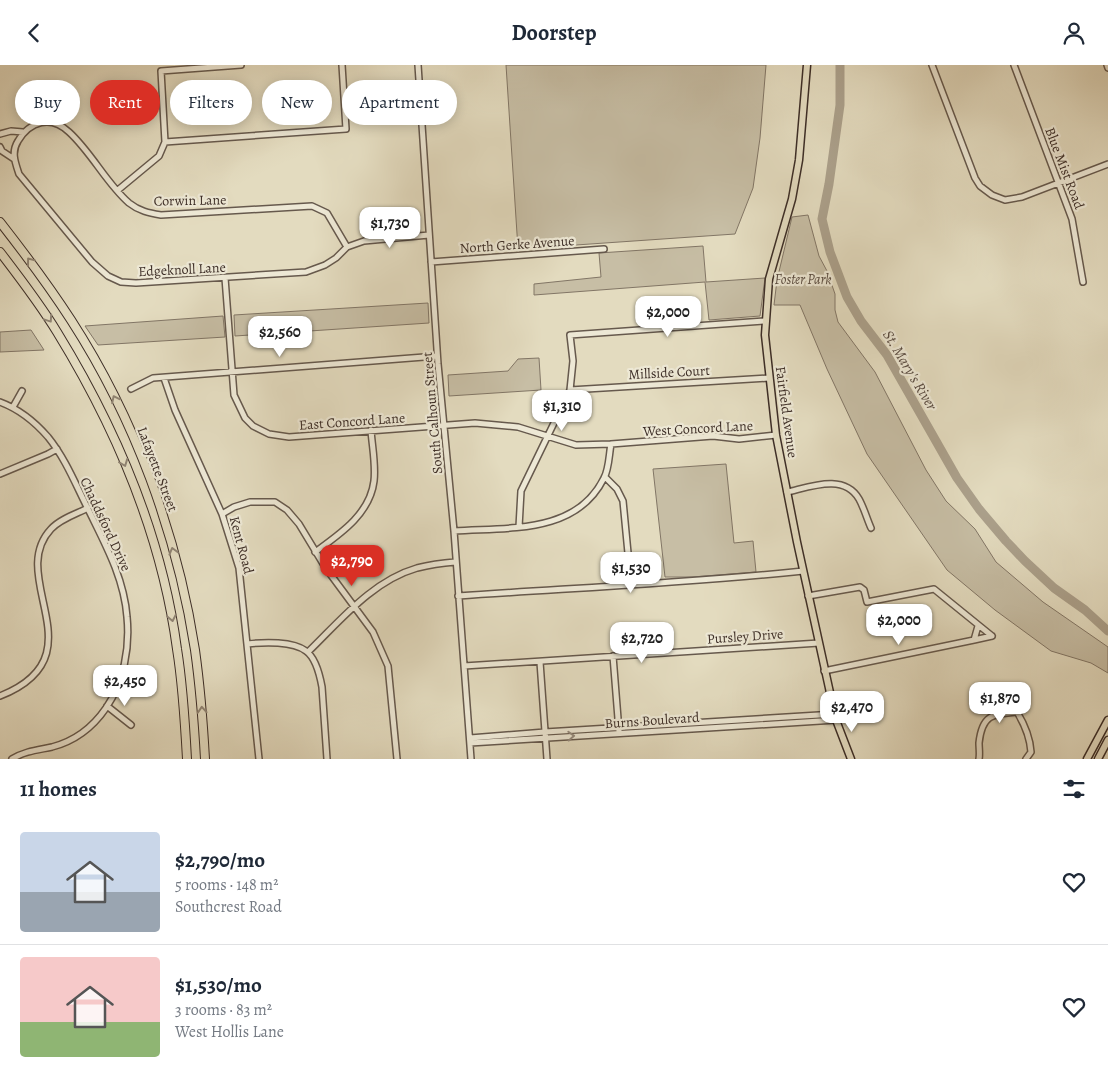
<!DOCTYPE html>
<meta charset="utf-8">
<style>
:root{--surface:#fff;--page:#f2f2f3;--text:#1f2937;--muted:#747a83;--line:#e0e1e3;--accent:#d93025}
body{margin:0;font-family:Alegreya,serif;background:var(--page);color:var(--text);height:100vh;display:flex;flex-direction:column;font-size:19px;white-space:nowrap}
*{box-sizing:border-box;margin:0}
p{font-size:16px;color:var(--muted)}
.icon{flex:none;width:28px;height:28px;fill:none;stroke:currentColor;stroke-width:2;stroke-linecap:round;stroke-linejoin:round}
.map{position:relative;height:694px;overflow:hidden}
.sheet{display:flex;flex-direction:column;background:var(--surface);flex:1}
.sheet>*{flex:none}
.guide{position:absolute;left:15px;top:15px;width:500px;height:45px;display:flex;gap:10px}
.price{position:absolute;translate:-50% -42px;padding:0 11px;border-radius:10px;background:#fff;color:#222;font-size:16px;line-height:32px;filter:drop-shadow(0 1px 2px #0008)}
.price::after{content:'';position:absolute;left:50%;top:30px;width:15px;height:11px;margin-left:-8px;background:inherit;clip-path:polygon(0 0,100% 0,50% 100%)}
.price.selected{background:var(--accent);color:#fff}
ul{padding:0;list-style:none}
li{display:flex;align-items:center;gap:15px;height:125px;padding:0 20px}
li+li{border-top:1px solid var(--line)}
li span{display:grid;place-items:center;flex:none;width:140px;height:100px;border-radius:5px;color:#555}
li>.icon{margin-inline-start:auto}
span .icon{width:60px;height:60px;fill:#fffc;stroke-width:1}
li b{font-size:21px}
h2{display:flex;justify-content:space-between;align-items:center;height:60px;padding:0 20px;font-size:21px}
.tag{padding:0 18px;border-radius:22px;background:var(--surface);box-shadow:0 2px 12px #0003;font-size:18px;line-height:45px}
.tag.selected{background:var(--accent);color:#fff}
header{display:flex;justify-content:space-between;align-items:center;height:65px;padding:0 20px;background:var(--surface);font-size:22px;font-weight:600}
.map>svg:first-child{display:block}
.green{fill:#c7bea5;stroke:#827666}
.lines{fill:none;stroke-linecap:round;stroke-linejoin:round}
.river{stroke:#aba08b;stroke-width:9}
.minor-casing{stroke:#66594d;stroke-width:8}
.major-casing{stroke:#3d2e27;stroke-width:9}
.highway-casing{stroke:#3d2e27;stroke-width:10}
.minor{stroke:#ede8d5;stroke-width:5}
.major{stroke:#e3dbbf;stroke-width:6}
.highway{stroke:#e3dbbf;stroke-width:8}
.oneway{stroke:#908473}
.oneway2{stroke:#958b7e}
.labels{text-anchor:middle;stroke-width:4.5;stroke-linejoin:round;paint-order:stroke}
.street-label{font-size:14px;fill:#3d2e27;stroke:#ede8d5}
.park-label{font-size:14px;font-style:italic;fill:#594b40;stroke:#ede8d5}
.water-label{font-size:15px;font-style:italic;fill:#584a40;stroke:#ede8d5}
</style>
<header><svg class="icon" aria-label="back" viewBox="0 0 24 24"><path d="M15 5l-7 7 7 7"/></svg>Doorstep<svg class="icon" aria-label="person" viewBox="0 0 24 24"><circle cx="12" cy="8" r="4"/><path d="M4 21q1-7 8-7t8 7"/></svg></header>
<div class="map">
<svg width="1108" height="694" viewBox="0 0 1108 694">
<rect width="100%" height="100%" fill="#e3dbbf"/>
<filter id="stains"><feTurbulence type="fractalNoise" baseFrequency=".004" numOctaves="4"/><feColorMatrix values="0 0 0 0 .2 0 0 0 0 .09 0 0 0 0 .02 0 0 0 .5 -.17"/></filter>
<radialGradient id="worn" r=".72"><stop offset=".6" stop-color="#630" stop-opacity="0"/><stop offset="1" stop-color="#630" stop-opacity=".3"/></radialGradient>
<path class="green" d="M506 0H766L760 73 753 123 735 169 518 184Z
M808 150 819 191 827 206 835 229V245L838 257 875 307 926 405 946 436 975 464 996 497 1043 537 1108 582V608L1091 598 1051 586 995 545 947 505 867 389 827 304 800 240H774L777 215 792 152Z
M703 181 706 217 765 213 760 251 709 255 705 217 534 230V219L601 212 599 188Z
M428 238 429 258 235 271 234 250Z
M223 251 225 272 98 280 85 261Z
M31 265 44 285 0 287V267Z
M539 293 541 325 449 331 448 310 508 306 518 294Z
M726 399 734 478 753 476 756 507 692 512H665L653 404Z"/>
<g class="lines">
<path class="river" d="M840 0V40L829 119 822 154 830 187 847 232 861 256 887 290 957 413 979 444 1006 476 1025 496 1054 523 1085 545 1108 566"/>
<g class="minor-casing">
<path id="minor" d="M418 0 438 299 454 466 471 694
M932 0 975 113 980 121 992 130 1005 135 1022 132 1108 99
M1014 0 1072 154 1083 217
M1107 0 1108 3
M345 27 420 24
M0 69 11 66 23 67
M165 77 346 64 342 0
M0 82 2 86 14 94
M118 125 159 91 165 77 161 6 241 0
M347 182 327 148 312 141 161 150C149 148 139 146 129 138 106 118 92 88 69 67 51 50 30 56 18 76 11 87 15 97 19 109L92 197 108 211 121 217 136 218 306 207 325 200 336 193 347 182 364 176 429 170
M431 197 604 184
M225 213 234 330 245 353 253 361 269 369 289 372 475 358 518 362 576 380 611 379 713 371 739 374 776 370
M164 313 175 345 222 449 239 503 259 694
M131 324 153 313 437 291
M570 325 769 313
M0 337C19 344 35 357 48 372 65 393 75 418 87 442 104 477 124 512 127 552 130 582 124 617 106 643 93 662 75 676 52 682 38 685 25 686 12 694
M13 342 22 326
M0 409 48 389 57 384
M605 412 617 424 623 436 631 519
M787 427C810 422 844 408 859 434 864 443 867 454 871 463
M222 449 234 442 250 437H275L287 445 299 459 325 502 373 567 388 601 397 694
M519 462 521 426 570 325 573 296 570 270 765 256
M454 466C507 462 576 470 604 413 609 404 609 390 611 379
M315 487C340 469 370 449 374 416 376 399 372 381 371 365
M458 531C573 523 688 518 803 506
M808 531 860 522 864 525 867 537 934 524 992 571
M974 575 992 571
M248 579C264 577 293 576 306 586 316 593 320 611 322 622L327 694
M308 587C340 556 372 516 417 503 429 500 442 498 455 497
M613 591 619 666
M540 597 547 694
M464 601 819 578
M824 606 974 575 978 561
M0 631C101 591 5 513 51 464 60 454 76 449 88 443
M107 641 131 660
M470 673 545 667 835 649
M470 678 836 655
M979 694C980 689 979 683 979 678 982 650 992 649 1017 647 1025 660 1030 672 1031 687L1026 694"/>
</g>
<g class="major-casing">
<path id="major" d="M807 0 799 95 792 134 769 214 765 270 776 370 797 477 836 655 851 694
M1087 694 1108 655
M1098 694 1108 675"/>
</g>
<g class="highway-casing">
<path id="highway" d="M0 157C25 189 49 221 71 255 135 354 177 469 195 585 200 621 203 658 205 694
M0 187C20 213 40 239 57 267 116 363 162 472 177 584 183 621 185 657 187 694"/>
</g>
<use href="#minor" class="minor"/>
<use href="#major" class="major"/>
<use href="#highway" class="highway"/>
</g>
<defs><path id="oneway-chevron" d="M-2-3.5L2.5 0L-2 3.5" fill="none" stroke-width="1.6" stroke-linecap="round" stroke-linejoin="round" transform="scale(1.25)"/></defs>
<g class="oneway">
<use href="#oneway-chevron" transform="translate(30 196) rotate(-127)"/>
<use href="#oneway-chevron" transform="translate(49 254) rotate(56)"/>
<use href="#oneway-chevron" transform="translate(115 334) rotate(-116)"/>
<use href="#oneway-chevron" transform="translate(124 398) rotate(69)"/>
<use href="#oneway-chevron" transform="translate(173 486) rotate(-105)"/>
<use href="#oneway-chevron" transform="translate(172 553) rotate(79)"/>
<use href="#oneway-chevron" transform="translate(202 645) rotate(-94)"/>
</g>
<use class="oneway2" href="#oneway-chevron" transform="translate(571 671) rotate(-3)"/>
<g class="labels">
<g class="street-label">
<text transform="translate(1065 103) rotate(69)" y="5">Blue Mist Road</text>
<text transform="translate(190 135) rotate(-1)" y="5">Corwin Lane</text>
<text transform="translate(517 179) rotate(-4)" y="5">North Gerke Avenue</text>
<text transform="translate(182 204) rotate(-3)" y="5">Edgeknoll Lane</text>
<text transform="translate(669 307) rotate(-3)" y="5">Millside Court</text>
<text transform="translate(787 347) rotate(82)" y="5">Fairfield Avenue</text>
<text transform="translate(432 348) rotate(-95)" y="5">South Calhoun Street</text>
<text transform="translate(352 356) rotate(-4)" y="5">East Concord Lane</text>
<text transform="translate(698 363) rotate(-3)" y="5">West Concord Lane</text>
<text transform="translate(158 404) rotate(69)" y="5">Lafayette Street</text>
<text transform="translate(106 459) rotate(65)" y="5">Chaddsford Drive</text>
<text transform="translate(242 480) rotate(75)" y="5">Kent Road</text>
<text transform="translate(745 571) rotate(-4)" y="5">Pursley Drive</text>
<text transform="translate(652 655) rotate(-4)" y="5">Burns Boulevard</text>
</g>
<g class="park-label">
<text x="803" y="219">Foster Park</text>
</g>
<g class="water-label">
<text transform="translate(910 305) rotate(59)" y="5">St. Mary's River</text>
</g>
</g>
<rect width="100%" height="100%" filter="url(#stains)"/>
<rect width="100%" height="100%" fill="url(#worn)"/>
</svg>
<b class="price" style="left:390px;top:184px">$1,730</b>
<b class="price" style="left:668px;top:273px">$2,000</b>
<b class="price" style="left:280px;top:293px">$2,560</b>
<b class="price" style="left:562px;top:367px">$1,310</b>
<b class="price selected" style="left:352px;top:522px">$2,790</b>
<b class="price" style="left:631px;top:529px">$1,530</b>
<b class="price" style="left:899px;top:581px">$2,000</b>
<b class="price" style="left:642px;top:599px">$2,720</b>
<b class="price" style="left:125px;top:642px">$2,450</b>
<b class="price" style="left:1000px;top:659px">$1,870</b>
<b class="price" style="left:852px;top:668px">$2,470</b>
<div class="guide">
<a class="tag">Buy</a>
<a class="tag selected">Rent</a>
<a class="tag">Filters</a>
<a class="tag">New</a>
<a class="tag">Apartment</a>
</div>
</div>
<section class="sheet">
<h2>11 homes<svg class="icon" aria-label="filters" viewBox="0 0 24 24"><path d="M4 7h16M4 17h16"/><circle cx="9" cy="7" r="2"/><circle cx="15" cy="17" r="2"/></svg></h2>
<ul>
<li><span style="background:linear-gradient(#c9d6e8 60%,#9aa5b1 0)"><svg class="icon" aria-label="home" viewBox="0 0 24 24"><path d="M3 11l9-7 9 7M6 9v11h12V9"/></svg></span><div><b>$2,790/mo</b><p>5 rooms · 148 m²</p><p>Southcrest Road</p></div><svg class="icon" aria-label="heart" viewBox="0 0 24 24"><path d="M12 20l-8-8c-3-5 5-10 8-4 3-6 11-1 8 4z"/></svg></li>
<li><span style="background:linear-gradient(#f6c9c9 65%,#8fb573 0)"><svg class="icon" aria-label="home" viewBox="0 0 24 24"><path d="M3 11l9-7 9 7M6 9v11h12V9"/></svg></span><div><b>$1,530/mo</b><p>3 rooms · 83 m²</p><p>West Hollis Lane</p></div><svg class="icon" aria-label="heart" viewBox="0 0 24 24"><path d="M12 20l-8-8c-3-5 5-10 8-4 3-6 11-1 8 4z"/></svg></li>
</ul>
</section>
